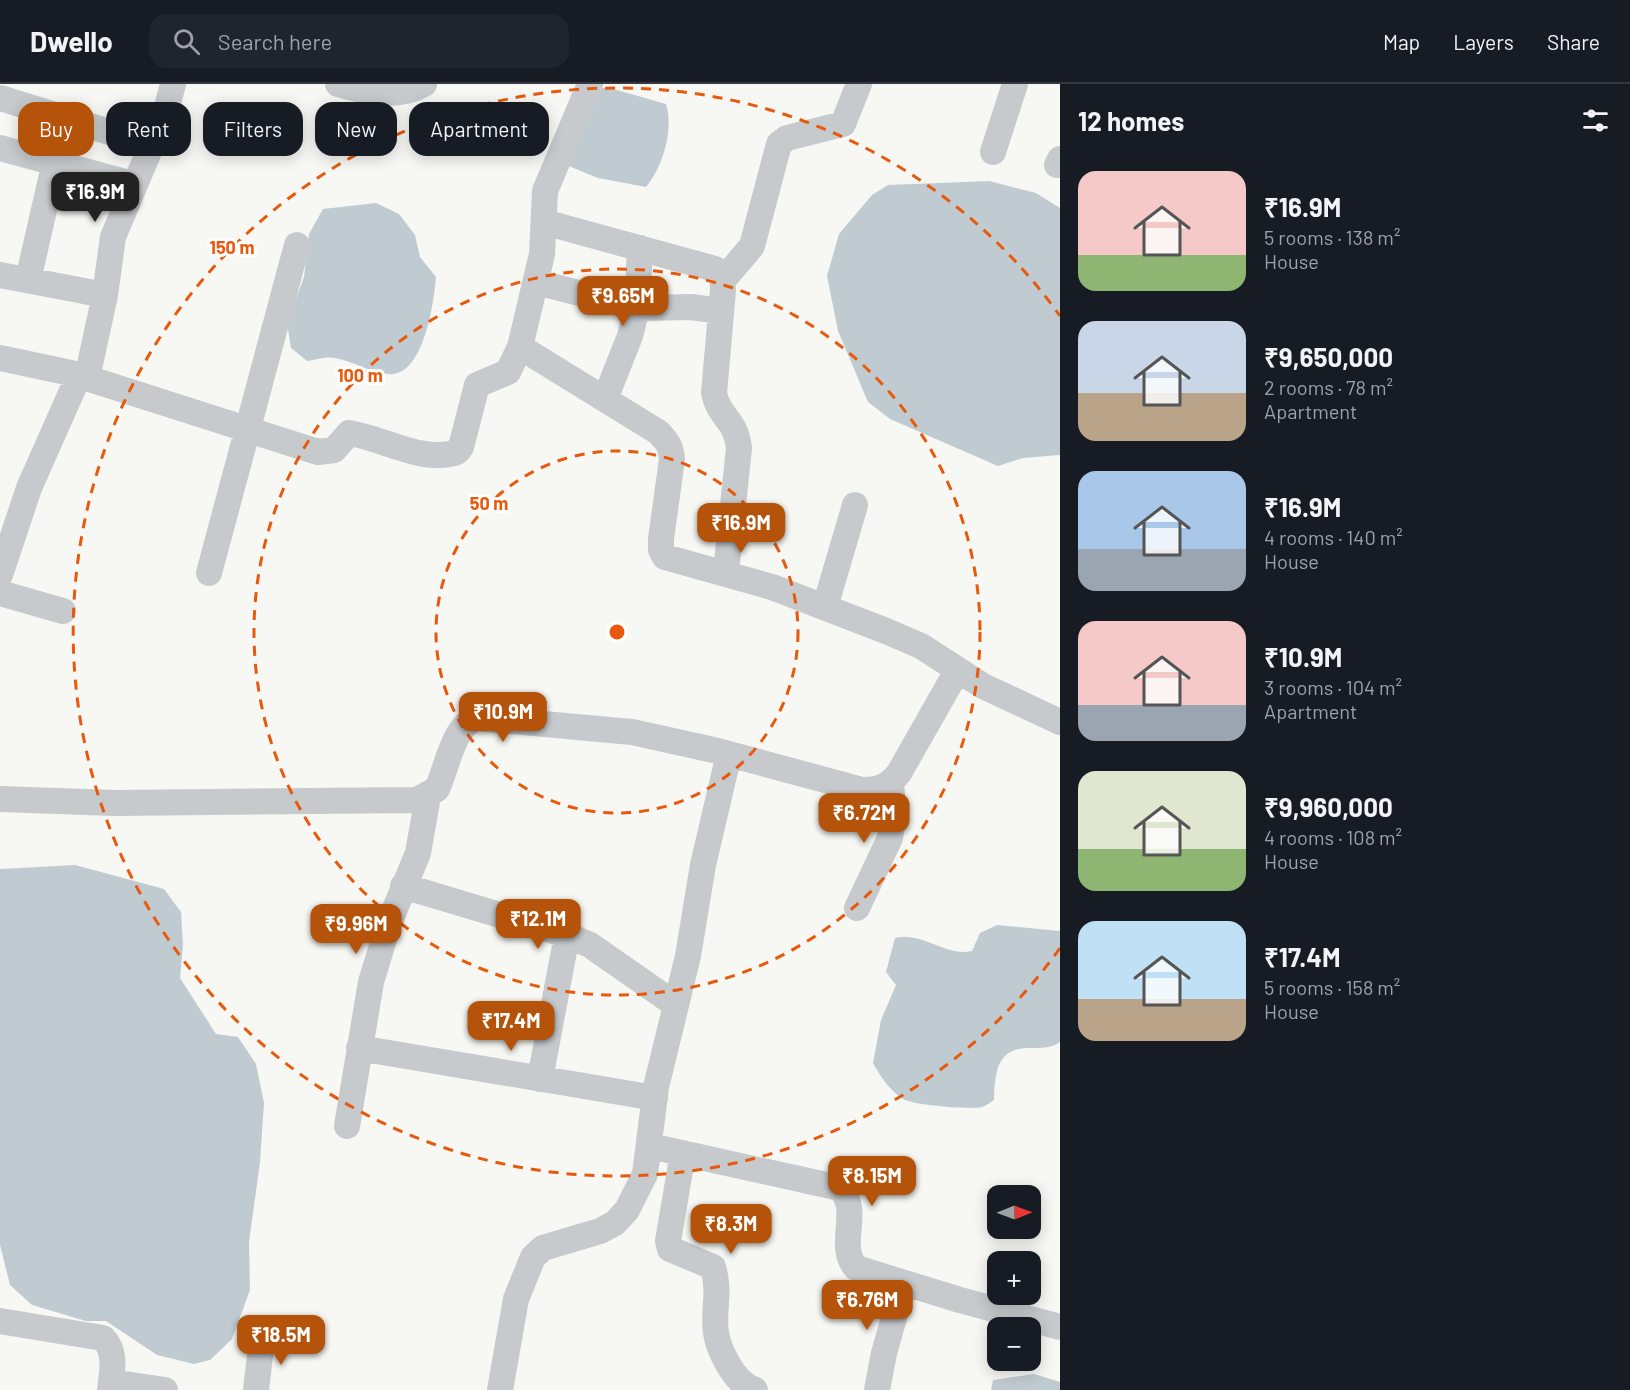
<!DOCTYPE html>
<meta charset="utf-8">
<style>
:root{--surface:#171b24;--page:#20242c;--text:#f1f3f6;--muted:#9ea1a6;--line:#363941;--accent:#b45309}
body{margin:0;font-family:Barlow,sans-serif;background:var(--page);color:var(--text);height:100vh;display:flex;flex-direction:column;font-size:22px;white-space:nowrap}
*{box-sizing:border-box;margin:0}
p{font-size:20px;color:var(--muted)}
.icon{flex:none;width:33px;height:33px;fill:none;stroke:currentColor;stroke-width:2;stroke-linecap:round;stroke-linejoin:round}
.map{position:relative;flex:1;overflow:hidden}
.details{display:flex;flex-direction:column;background:var(--surface);width:570px}
.details>*{flex:none}
.banner{position:absolute;left:18px;top:18px;width:570px;height:54px;display:flex;gap:12px}
.needle{width:39px;rotate:89deg}
.tools{position:absolute;left:987px;top:1101px;display:grid;gap:12px}
.tools a{display:grid;place-items:center;width:54px;height:54px;border-radius:12px;background:var(--surface);box-shadow:0 3px 15px #0003;font-size:30px}
.price{position:absolute;translate:-50% -51px;padding:0 14px;border-radius:12px;background:var(--accent);color:#fff;font-size:20px;line-height:39px;filter:drop-shadow(0 2px 3px #0008)}
.price::after{content:'';position:absolute;left:50%;top:36px;width:18px;height:14px;margin-left:-9px;background:inherit;clip-path:polygon(0 0,100% 0,50% 100%)}
.price.on{background:#222;color:#fff}
ul{padding:0;list-style:none}
li{display:flex;align-items:center;gap:18px;height:150px;padding:0 18px}
li span{display:grid;place-items:center;flex:none;width:168px;height:120px;border-radius:18px;color:#555}
li>.icon{margin-inline-start:auto}
span .icon{width:72px;height:72px;fill:#fffc;stroke-width:1}
li b{font-size:26px}
h2{display:flex;justify-content:space-between;align-items:center;height:72px;padding:0 18px;font-size:26px}
.chip{padding:0 21px;border-radius:18px;background:var(--surface);box-shadow:0 3px 15px #0003;font-size:21px;line-height:54px}
.chip.on{background:var(--accent);color:#fff}
header{display:flex;align-items:center;gap:36px;box-sizing:border-box;height:84px;padding:0 30px;background:var(--surface);border-bottom:2px solid var(--line)}
header strong{font-size:28px}
nav{display:flex;gap:33px;margin-inline-start:auto;font-size:21px}
.search{width:420px;height:54px;background:var(--page);display:flex;align-items:center;gap:15px;box-sizing:border-box;padding:0 21px;border-radius:18px;color:var(--muted);font-size:22px}
main{display:flex;flex:1;min-height:0}
.map>svg:first-child{display:block}
.water{fill:#c0cbd1}
.lines{fill:none;stroke-linecap:round;stroke-linejoin:round}
.minor{stroke:#c6cacd;stroke-width:26}
.ring{fill:none;stroke:#e8590c;stroke-width:3;stroke-dasharray:10 8}
.centre{fill:#e8590c;stroke:#fff;stroke-width:3}
.ring-label{font-size:18px;text-anchor:middle;font-weight:bold;fill:#e8590c;stroke:#fff;stroke-width:6;stroke-linejoin:round;paint-order:stroke}
</style>
<header>
<strong>Dwello</strong>
<div class="search"><svg class="icon" aria-label="search" viewBox="0 0 24 24"><circle cx="10" cy="10" r="6"/><path d="M15 15l6 6"/></svg>Search here</div>
<nav><a>Map</a><a>Layers</a><a>Share</a></nav>
</header>
<main>
<div class="map">
<svg width="1060" height="1306" viewBox="0 0 1060 1306">
<rect width="100%" height="100%" fill="#f7f7f3"/>
<path class="water" d="M596 4H610L666 20C674 45 663 83 646 103L598 94 566 81Z
M989 97 1036 109 1060 124V371L1023 374 998 382 890 335 868 318 838 247 827 192 839 150 872 111 888 101Z
M376 119 399 130 415 151 420 173 436 193C434 217 424 294 388 290 370 289 353 277 335 274 326 272 315 276 307 277L291 264 287 239 304 193 309 150 323 125Z
M75 781 164 805 181 828 183 861 180 894 216 950 238 953 256 980 264 1019 260 1078 249 1158 250 1206 232 1255 210 1276 194 1280 157 1271 106 1237H86L32 1221 10 1201 0 1161V785Z
M997 841 1060 847V958C1052 964 1042 964 1033 964 997 962 995 987 994 1016 991 1018 986 1022 982 1023 969 1026 913 1021 903 1015 890 1007 880 992 873 979L881 936 896 901 886 888 895 854C922 847 945 873 972 867L980 849Z
M1034 1290 1060 1298V1306H991L993 1296Z"/>
<g class="lines">
<path class="minor" d="M338 0C365 8 399 15 424 0
M0 14 151 61
M0 64 133 100
M993 68 1015 0
M1057 81 1060 75
M544 138 715 185 722 190 723 206 714 309C719 334 736 335 739 364L726 488
M0 191 105 211
M724 195 752 162 779 60 787 54 843 40 859 0
M28 196 65 34
M536 198 637 224 691 223 721 227
M520 263 658 348C667 357 671 362 672 375L661 455V466L665 473 772 503 886 547 921 562 983 602 1060 638
M0 274 71 289 318 368 334 366 349 349C383 354 423 380 457 368L461 363 477 301 508 288 520 263 542 170 545 107 590 0
M87 294 105 211 113 153 166 27 173 0
M605 315 630 252 637 224 640 164
M209 489 297 161
M0 491 29 404 79 291
M0 509 63 527
M825 523 855 421
M0 715 115 719 417 716 437 705C447 684 453 641 477 634L632 648 718 667 862 706C879 706 888 703 899 689L957 587
M403 802 567 851 590 861 676 921
M857 824 890 754 894 729 891 699
M359 964 655 1014
M540 995 567 851
M347 1042 371 898 388 842 418 769 428 712
M650 1062 840 1104C862 1127 836 1161 856 1184L960 1216 1060 1243
M683 1069 668 1157 670 1165 713 1183C724 1221 703 1238 728 1280 735 1292 742 1301 755 1306
M0 1237 103 1254C117 1268 112 1288 110 1306
M111 1298 165 1306
M256 1306 262 1254
M500 1306 516 1215 533 1173 543 1164 600 1147 615 1139 627 1126 645 1090 656 1003 688 872 703 781 729 670
M877 1306 884 1269 904 1199"/>
</g>
<g class="ring">
<circle cx="617" cy="548" r="181"/>
<circle cx="617" cy="548" r="363"/>
<path d="M1060 864A544 544 0 1 1 1060 232"/>
</g>
<circle cx="617" cy="548" r="9" class="centre"/>
<g class="ring-label">
<text x="232" y="170">150 m</text>
<text x="360" y="298">100 m</text>
<text x="489" y="426">50 m</text>
</g>
</svg>
<div class="tools">
<a><svg class="needle" viewBox="-14 -14 28 28"><path d="M0-13l5 13h-10z" fill="#e53935"/><path d="M0 13l5-13h-10z" fill="#9ea1a6"/></svg></a>
<a>+</a>
<a>−</a>
</div>
<b class="price on" style="left:95px;top:139px">₹16.9M</b>
<b class="price" style="left:623px;top:243px">₹9.65M</b>
<b class="price" style="left:741px;top:470px">₹16.9M</b>
<b class="price" style="left:503px;top:659px">₹10.9M</b>
<b class="price" style="left:864px;top:760px">₹6.72M</b>
<b class="price" style="left:538px;top:866px">₹12.1M</b>
<b class="price" style="left:356px;top:871px">₹9.96M</b>
<b class="price" style="left:511px;top:968px">₹17.4M</b>
<b class="price" style="left:872px;top:1123px">₹8.15M</b>
<b class="price" style="left:731px;top:1171px">₹8.3M</b>
<b class="price" style="left:867px;top:1247px">₹6.76M</b>
<b class="price" style="left:281px;top:1282px">₹18.5M</b>
<div class="banner">
<a class="chip on">Buy</a>
<a class="chip">Rent</a>
<a class="chip">Filters</a>
<a class="chip">New</a>
<a class="chip">Apartment</a>
</div>
</div>
<section class="details">
<h2>12 homes<svg class="icon" aria-label="filters" viewBox="0 0 24 24"><path d="M4 7h16M4 17h16"/><circle cx="9" cy="7" r="2"/><circle cx="15" cy="17" r="2"/></svg></h2>
<ul>
<li><span style="background:linear-gradient(#f6c9c9 70%,#8fb573 0)"><svg class="icon" aria-label="home" viewBox="0 0 24 24"><path d="M3 11l9-7 9 7M6 9v11h12V9"/></svg></span><div><b>₹16.9M</b><p>5 rooms · 138 m²</p><p>House</p></div></li>
<li><span style="background:linear-gradient(#c9d6e8 60%,#b9a48a 0)"><svg class="icon" aria-label="home" viewBox="0 0 24 24"><path d="M3 11l9-7 9 7M6 9v11h12V9"/></svg></span><div><b>₹9,650,000</b><p>2 rooms · 78 m²</p><p>Apartment</p></div></li>
<li><span style="background:linear-gradient(#a9c7e8 65%,#9aa5b1 0)"><svg class="icon" aria-label="home" viewBox="0 0 24 24"><path d="M3 11l9-7 9 7M6 9v11h12V9"/></svg></span><div><b>₹16.9M</b><p>4 rooms · 140 m²</p><p>House</p></div></li>
<li><span style="background:linear-gradient(#f6c9c9 70%,#9aa5b1 0)"><svg class="icon" aria-label="home" viewBox="0 0 24 24"><path d="M3 11l9-7 9 7M6 9v11h12V9"/></svg></span><div><b>₹10.9M</b><p>3 rooms · 104 m²</p><p>Apartment</p></div></li>
<li><span style="background:linear-gradient(#dfe7d0 65%,#8fb573 0)"><svg class="icon" aria-label="home" viewBox="0 0 24 24"><path d="M3 11l9-7 9 7M6 9v11h12V9"/></svg></span><div><b>₹9,960,000</b><p>4 rooms · 108 m²</p><p>House</p></div></li>
<li><span style="background:linear-gradient(#bfe0f5 65%,#b9a48a 0)"><svg class="icon" aria-label="home" viewBox="0 0 24 24"><path d="M3 11l9-7 9 7M6 9v11h12V9"/></svg></span><div><b>₹17.4M</b><p>5 rooms · 158 m²</p><p>House</p></div></li>
</ul>
</section>
</main>
